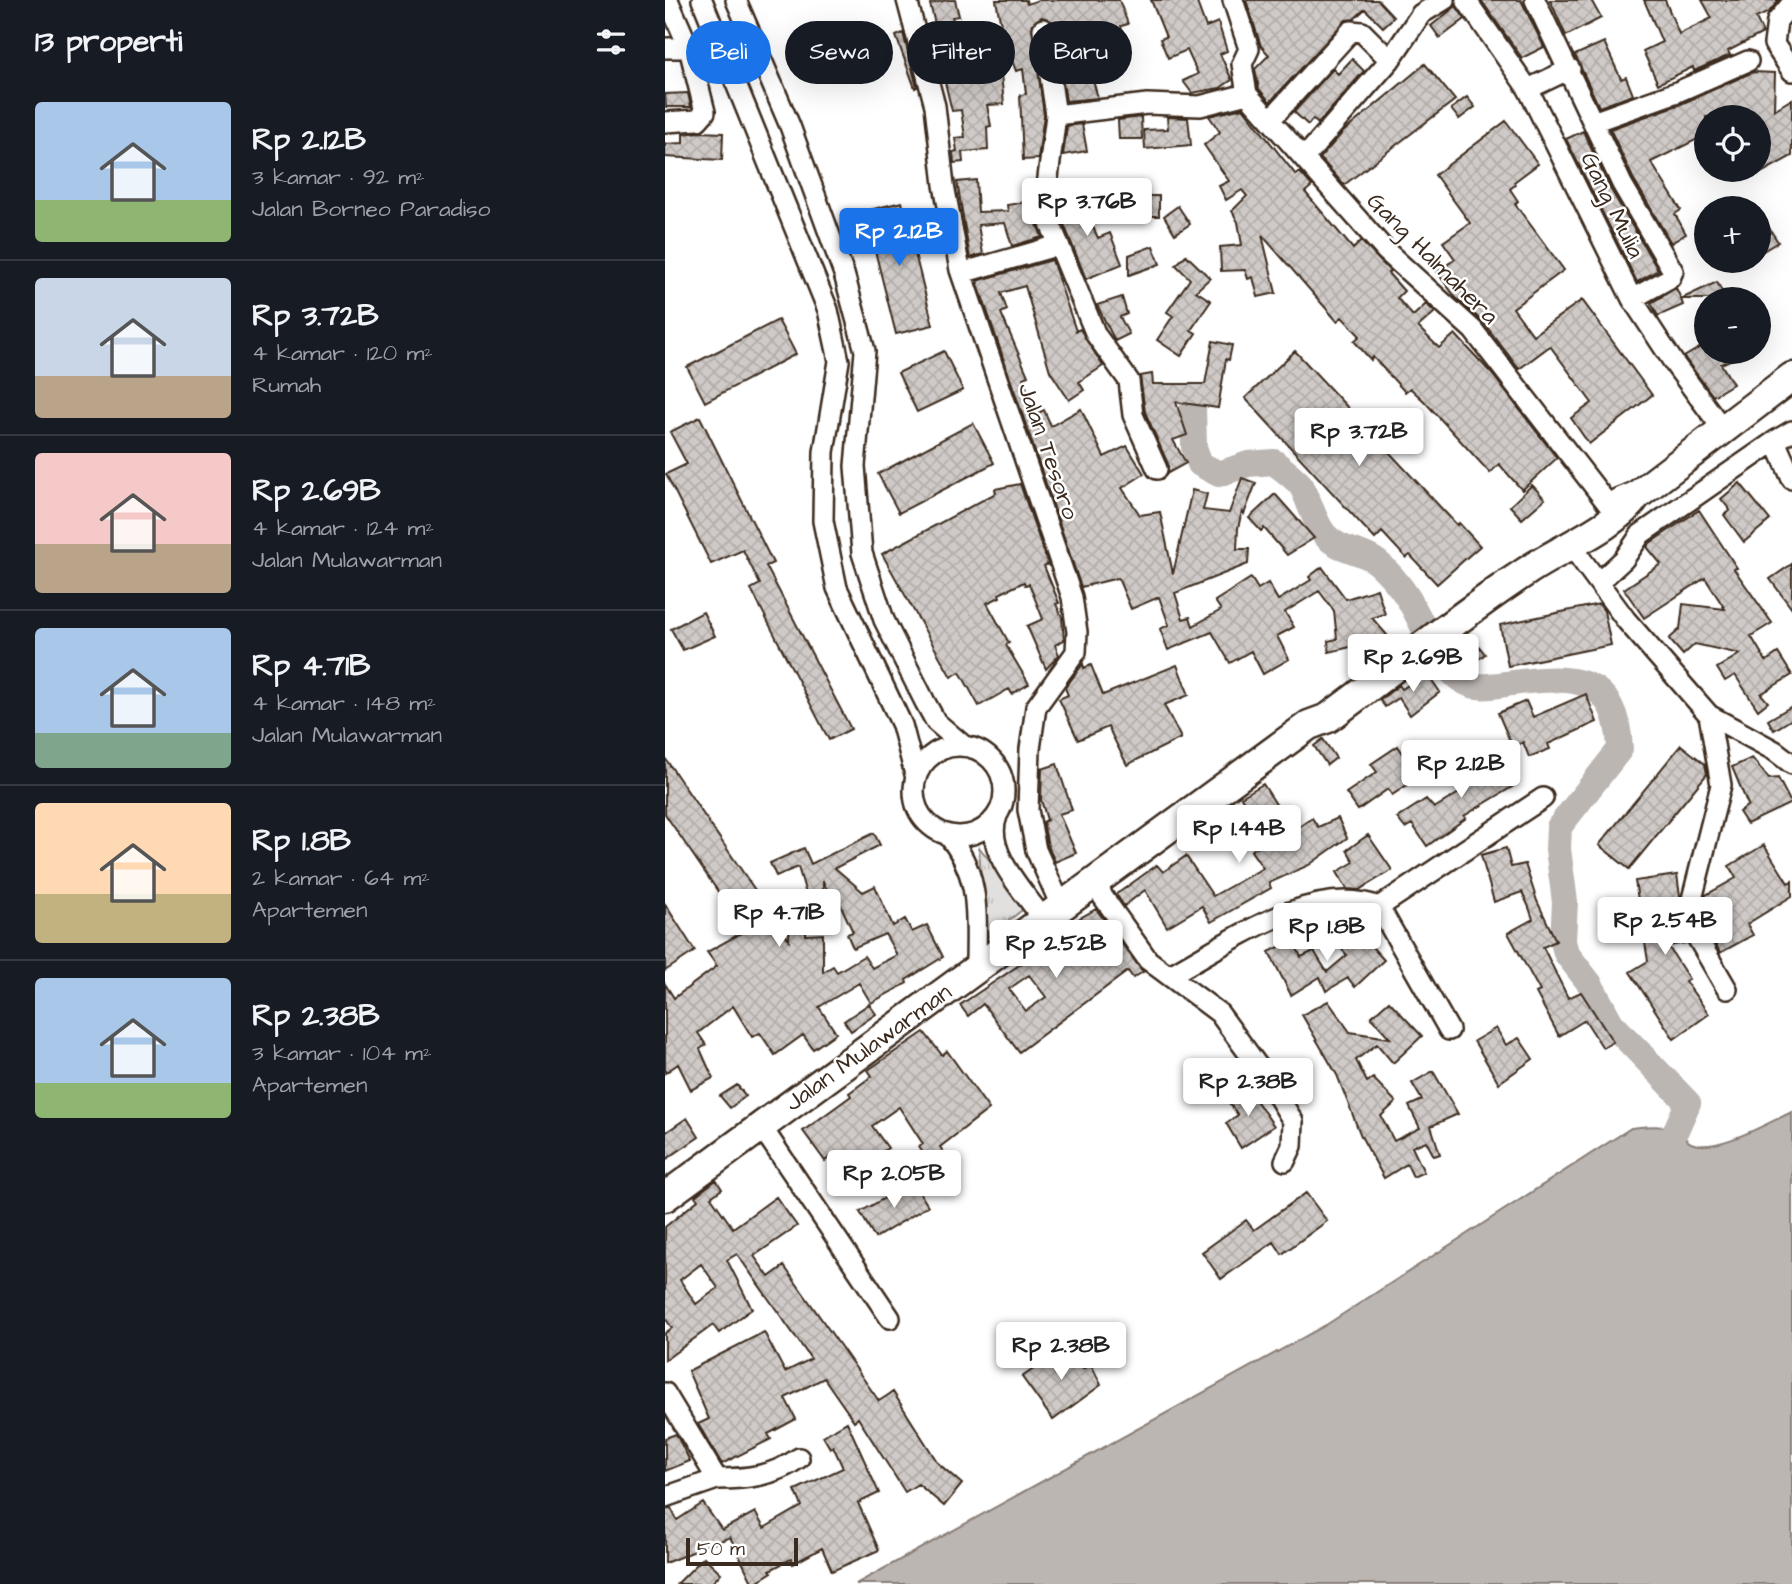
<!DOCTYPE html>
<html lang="id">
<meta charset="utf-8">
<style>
:root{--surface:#171b24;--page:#20242c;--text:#f1f3f6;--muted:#9ea1a6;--line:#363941;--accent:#1a73e8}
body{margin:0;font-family:"Architects Daughter",sans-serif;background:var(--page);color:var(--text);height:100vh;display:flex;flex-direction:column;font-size:26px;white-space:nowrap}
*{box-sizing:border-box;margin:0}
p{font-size:23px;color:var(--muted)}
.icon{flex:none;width:38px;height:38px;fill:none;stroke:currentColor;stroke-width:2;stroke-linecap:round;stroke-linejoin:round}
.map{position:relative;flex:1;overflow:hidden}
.sheet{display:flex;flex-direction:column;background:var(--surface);width:665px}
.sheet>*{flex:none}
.banner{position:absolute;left:21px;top:21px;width:665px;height:63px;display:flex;gap:14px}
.buttons{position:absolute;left:1029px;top:105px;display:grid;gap:14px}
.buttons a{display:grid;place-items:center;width:77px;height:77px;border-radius:50%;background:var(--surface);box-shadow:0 7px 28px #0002;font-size:35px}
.scale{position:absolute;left:21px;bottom:18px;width:112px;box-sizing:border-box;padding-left:7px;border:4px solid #3b2a1e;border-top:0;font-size:19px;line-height:24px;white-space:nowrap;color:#3b2a1e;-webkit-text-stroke:5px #fff;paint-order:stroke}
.price{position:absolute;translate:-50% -60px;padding:0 16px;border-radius:7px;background:#fff;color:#222;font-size:23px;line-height:46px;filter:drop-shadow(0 2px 4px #0008)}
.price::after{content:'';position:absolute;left:50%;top:42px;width:21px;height:16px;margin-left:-10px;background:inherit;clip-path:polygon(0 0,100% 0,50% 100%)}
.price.selected{background:var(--accent);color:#fff}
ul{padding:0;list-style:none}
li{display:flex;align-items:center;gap:21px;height:175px;padding:0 35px}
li+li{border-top:2px solid var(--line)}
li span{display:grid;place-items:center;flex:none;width:196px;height:140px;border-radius:7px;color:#555}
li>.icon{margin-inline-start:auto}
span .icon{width:84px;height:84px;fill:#fffc;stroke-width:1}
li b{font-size:30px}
h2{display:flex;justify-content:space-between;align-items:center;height:84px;padding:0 35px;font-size:30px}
.chip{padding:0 24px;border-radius:32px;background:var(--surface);box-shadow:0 7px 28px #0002;font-size:24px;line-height:63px}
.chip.selected{background:var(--accent);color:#fff}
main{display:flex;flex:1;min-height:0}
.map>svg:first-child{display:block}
.park{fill:url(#park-tufts);stroke:#8e857e;stroke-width:2}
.water{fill:#bcb6b3;stroke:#887e77;stroke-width:2}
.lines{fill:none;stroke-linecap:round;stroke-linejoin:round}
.river{stroke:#bcb6b3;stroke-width:26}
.building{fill:url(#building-cross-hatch);stroke:#3b2a1e;stroke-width:2;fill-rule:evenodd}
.minor-casing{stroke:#3b2a1e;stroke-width:24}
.highway-casing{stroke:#3b2a1e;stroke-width:33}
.minor{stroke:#fff;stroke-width:19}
.highway{stroke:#fff;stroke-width:28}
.labels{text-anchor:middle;stroke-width:5;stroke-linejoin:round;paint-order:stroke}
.street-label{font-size:24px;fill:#3b2a1e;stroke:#fff}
</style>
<main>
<section class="sheet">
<h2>13 properti<svg class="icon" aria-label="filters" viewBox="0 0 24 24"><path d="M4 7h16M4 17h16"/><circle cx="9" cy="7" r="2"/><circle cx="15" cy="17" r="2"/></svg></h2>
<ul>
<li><span style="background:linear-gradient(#a9c7e8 70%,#8fb573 0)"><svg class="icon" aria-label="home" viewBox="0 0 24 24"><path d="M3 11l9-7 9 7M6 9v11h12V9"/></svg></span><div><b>Rp 2.12B</b><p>3 kamar · 92 m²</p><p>Jalan Borneo Paradiso</p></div></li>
<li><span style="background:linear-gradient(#c9d6e8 70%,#b9a48a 0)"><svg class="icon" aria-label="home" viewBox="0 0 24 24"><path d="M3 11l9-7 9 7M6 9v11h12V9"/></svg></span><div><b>Rp 3.72B</b><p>4 kamar · 120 m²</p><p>Rumah</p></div></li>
<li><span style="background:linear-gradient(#f6c9c9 65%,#b9a48a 0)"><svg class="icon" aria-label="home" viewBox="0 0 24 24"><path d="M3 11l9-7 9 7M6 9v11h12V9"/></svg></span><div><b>Rp 2.69B</b><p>4 kamar · 124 m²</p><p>Jalan Mulawarman</p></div></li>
<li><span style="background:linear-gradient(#a9c7e8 75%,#7fa58c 0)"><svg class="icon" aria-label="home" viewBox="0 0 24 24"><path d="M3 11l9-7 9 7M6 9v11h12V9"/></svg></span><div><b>Rp 4.71B</b><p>4 kamar · 148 m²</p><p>Jalan Mulawarman</p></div></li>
<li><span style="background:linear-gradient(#ffd9b3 65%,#c2b280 0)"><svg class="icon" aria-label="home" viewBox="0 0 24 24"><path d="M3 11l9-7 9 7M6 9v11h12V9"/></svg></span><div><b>Rp 1.8B</b><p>2 kamar · 64 m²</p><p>Apartemen</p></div></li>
<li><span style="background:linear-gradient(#a9c7e8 75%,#8fb573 0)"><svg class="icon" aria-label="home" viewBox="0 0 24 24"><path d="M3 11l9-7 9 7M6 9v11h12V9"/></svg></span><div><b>Rp 2.38B</b><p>3 kamar · 104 m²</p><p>Apartemen</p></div></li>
</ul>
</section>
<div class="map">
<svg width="1127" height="1584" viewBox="0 0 1127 1584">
<defs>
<pattern id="park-tufts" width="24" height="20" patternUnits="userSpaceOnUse" patternTransform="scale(1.75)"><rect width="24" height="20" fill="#e2e0de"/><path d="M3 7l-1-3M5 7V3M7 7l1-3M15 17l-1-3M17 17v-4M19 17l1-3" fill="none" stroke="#c3c0be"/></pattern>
<pattern id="building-cross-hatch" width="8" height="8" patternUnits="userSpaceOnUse" patternTransform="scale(1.75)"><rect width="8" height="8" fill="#cfcac7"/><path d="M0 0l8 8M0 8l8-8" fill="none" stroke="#b3aeaa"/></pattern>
</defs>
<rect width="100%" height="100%" fill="#fff"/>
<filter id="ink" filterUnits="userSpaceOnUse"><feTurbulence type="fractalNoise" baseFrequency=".0143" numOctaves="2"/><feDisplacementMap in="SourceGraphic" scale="14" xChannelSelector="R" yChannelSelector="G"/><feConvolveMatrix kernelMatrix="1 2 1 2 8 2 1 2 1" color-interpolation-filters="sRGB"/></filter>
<g filter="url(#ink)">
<path class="park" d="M314 847 361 907 320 939Z"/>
<path class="water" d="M1127 1112V1584H191L661 1325 966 1128C980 1126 1002 1124 1013 1132 1018 1135 1021 1141 1026 1143 1051 1154 1104 1122 1127 1112Z"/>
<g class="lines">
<path class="river" d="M528 407 529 447 535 464 554 474 583 464 609 462C618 470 631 478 637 487 645 502 649 522 660 535 674 551 697 550 712 562 723 571 736 587 743 598 758 622 776 674 804 684 817 689 834 685 847 683 907 675 952 674 955 749L894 827 893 849 900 902 898 941 901 953 925 984 946 1023 1023 1103 1011 1130"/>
</g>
<path class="building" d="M282 0H290L294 16 287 17 304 66 335 64 339 104 322 105 326 126 322 127 323 150 297 152 298 162 289 163 288 152 292 151 290 138 300 137 296 110 287 111 266 25 270 24 265 4Z
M331 0H361L362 4 374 0H454L463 24 456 26 463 56 424 66 433 98 401 101 388 22 377 17 367 24 379 115 373 159 358 160 355 95 361 94 358 69 351 71 338 36Z
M486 0H531L541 27 553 22 562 51 555 54 567 80 555 88 527 93 518 81 533 74 522 50 503 58 495 39 501 37Z
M581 0H713L729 17 718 27 700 9 689 19 681 20 605 102 594 89 590 69 604 55 596 46Z
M816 0H856L879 47 857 58Z
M885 0H926L936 18 901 36Z
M979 0H1000L1014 34 1047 18 1037 0H1114L1104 12 1091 18 1098 33 1063 51 1065 55 1029 71 1028 67 993 84 978 51 997 42Z
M791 6 800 19 775 38 766 26Z
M238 33 252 87 250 88 231 36Z
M939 42 956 79 961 77 968 95 934 107 910 55Z
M687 59 699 71 653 124 648 119 643 125 629 112 668 69 673 74Z
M760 64 790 100 679 185 655 158 678 132Z
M1088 72 1110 73 1109 110 1127 99V156L1094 174V117H1041V135L986 162 1016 210 1010 214 1021 234 1006 243 968 178 945 129 1016 104Z
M23 93 26 107H1L0 94Z
M802 97 810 107 794 119 786 109Z
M578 108 631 175 635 172 647 186 640 192 688 249 696 241 725 271 723 273 739 291 732 298 748 316 761 304 770 312 753 327 774 348 790 334 827 374 892 458 857 490 834 464 825 473 759 401 745 388 740 392 708 357 706 360 689 341 695 336 677 317 672 321 597 235 611 293 593 297 588 277 583 279 580 270 556 271 555 247 577 245 573 222 567 211 582 196 577 190 561 200 554 186 564 181 539 145 555 132 544 116Z
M476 117 477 139H454L453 120Z
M502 117 523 118 526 145 480 149 479 130 503 129Z
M841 121 873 164 849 182 850 185 845 189 853 201 850 204 899 270 848 308 868 335 917 300 987 395 924 444 906 418 927 403 885 346 854 369 818 322 791 298 772 272 790 259 778 242 805 223 770 175Z
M417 124 422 151 398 155 402 126Z
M918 131 946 190 993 270 972 282 901 139Z
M35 132 58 133 57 160 0 157V144L18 143V134Z
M311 180 313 212 343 211 342 205 367 201 368 214 377 237 347 246 340 223 313 225 318 254 305 258 292 182Z
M407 192 411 200 415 198 433 238 445 233 457 264 421 279 392 207 393 198Z
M464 196H494V216H464Z
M237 202 268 325 231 334 200 211Z
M513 206 525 224 510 234 499 216Z
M1104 228 1113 242 1098 251 1094 234Z
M488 246 495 264 464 275V255Z
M521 255 545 278 531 291 546 301 526 330 531 333 516 356 492 340 508 316 502 312 525 279 511 265Z
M387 260 411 331 415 329 438 366 414 382 419 390 404 400 385 371 360 286 336 293 342 310 336 313 363 376 358 378 371 414 379 410 386 426 416 409 439 457 462 446 479 474 457 488 475 515 495 512 508 574 527 490 542 494 538 510 564 513 577 478 591 483 579 514 577 511 573 528 572 549H584L583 564 510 593 518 619 525 617 528 626 556 610 550 601 586 578 593 589 603 583 613 600 646 580 644 577 657 567 681 599 712 589 720 614 707 618 722 635 710 647 702 638 703 643 664 652 663 641 672 639 669 611 654 591 620 612 629 627 612 636 624 659 598 674 586 651 565 663 547 632 503 650 495 629 504 625 494 597 466 609 453 578 416 587 312 281Z
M1052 282 1061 299H1016L1018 305 993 316 986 303 1011 288 1016 299Z
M457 297 462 314 455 317 464 334 450 341 432 305Z
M113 320 131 354 40 402 22 367Z
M548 341 567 345 564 360 561 359 553 408 511 402 522 435 508 440 521 463 503 473V464L480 412 475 376 487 374 488 384H540Z
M1041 344V352H1083L1056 364 1068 384 1048 396 1019 357Z
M279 351 298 390 252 412 233 373Z
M630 351 792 525 794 523 815 546 772 584 745 555 741 558 717 532 710 539 580 398Z
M35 417 108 563 101 566 186 729 164 740 86 589 95 584 78 550 46 564 1 474 22 464 5 432Z
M308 423 329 463 234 513 213 474Z
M1075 483 1105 520 1079 542 1059 515 1065 510 1056 499Z
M355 484 383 564 379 566 394 603 391 604 397 617 399 640 390 645 394 655 381 669 362 626 378 619 364 584 360 585 359 582 334 594 335 597 322 603 344 643 341 645 364 684 347 694 344 689 314 706 295 672 286 677 217 554 331 493 330 489Z
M867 485 880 499 857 519 845 506Z
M610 494 649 538 622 555 599 528 596 531 584 518Z
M1034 510 1072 568 1069 569 1107 623 1086 636 1101 661 1113 653 1127 675 1096 694 1103 702 1093 710 1070 675 1060 681 1052 668 1075 654 1030 644 1018 655 1004 639 1015 629 1018 604 1060 609 1040 578 979 618 959 589 996 564 982 547 985 543Z
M1127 564V609L1105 579Z
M934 604 939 611 946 645 843 666 835 625Z
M38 612 50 636 18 650 6 629Z
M805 635 820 654 803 667 788 648Z
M418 664 419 668 426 665 438 695 512 665 524 695 499 705 516 738 462 765 443 727 413 740 394 699 403 695 400 688Z
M762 673 775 692 745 715 734 698 720 707 715 700 734 685 737 689Z
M921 694 932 722 883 744 885 749 864 757 858 742 848 748 833 713 861 701 868 717Z
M1127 706V719L1109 730 1103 720Z
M658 739 671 758 662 765 649 746Z
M1016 745 1040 764 1042 774 964 869 934 845Z
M733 746 754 777 727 795 723 789 693 810 681 793 712 772 706 764Z
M828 749 852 784 799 816 801 818 762 846 747 824 740 828 732 818 761 799 769 808 799 790 797 787 814 777 807 764Z
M0 758 124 940 125 902 142 903 141 935 158 934V972L168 966 172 972 199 956 207 968 232 955 220 934 188 948 182 934 188 932 170 893 164 895 158 881V896L143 900 133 867 111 876 105 863 139 848 146 864 209 833 215 845 170 868 198 892 210 886 228 926 240 919 247 932 262 925 278 957 241 980 242 983 206 1003 194 983 154 1007 171 1033 148 1049 138 1035 110 1055 95 1033 87 1037 68 1006 33 1033 41 1045 35 1049 48 1078 26 1090 13 1064 0 1073V984L9 998 52 966 42 952 80 931 0 814Z
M1087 758 1104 779 1113 778 1126 803 1082 824 1074 812 1083 805 1067 767Z
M392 764 407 810 394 814 411 853 390 862 383 846 378 822 382 820 376 800 377 769Z
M598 784 628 831 647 818 653 827 673 818 682 838 644 865 604 883 606 888 546 922 537 906 502 927 480 890 459 906 451 894 456 891 492 865 498 872 521 856 548 896 598 868 586 851 602 840 576 797Z
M703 835 727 870 694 890 682 889 672 872 689 862 682 850Z
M1099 845 1123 883 1127 881V896L1082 924 1088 935 1055 953 1036 915 1041 895 1071 878 1064 866Z
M841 848 846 867 860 864 872 901 891 941 878 947 903 998 916 992 948 1042 938 1048 920 1020 894 1036 871 993 875 991 843 933 868 919 863 905 857 892 829 902 816 855Z
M1012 875 1015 896 1011 918 1021 943 1003 946 1024 979 1020 981 1044 1014 1009 1039 965 972 983 961 970 881Z
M0 904 30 951 0 971Z
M431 909 478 972 468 978 463 971 354 1052 318 1004 303 1016 295 1005 394 938 390 932 404 921 406 923ZM364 975 381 997 361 1011 344 989Z
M686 924 719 960 690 987 683 978 661 991 655 977 626 995 604 952 628 940 636 957 649 951 662 972 682 955 668 940Z
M663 1001 685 1032 725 1038 706 1017 724 1001 757 1036 728 1063 712 1044 691 1060 702 1082 708 1078 731 1102 716 1116 729 1141 755 1128 744 1106 757 1100 747 1083 768 1071 793 1114 766 1126 775 1154 769 1156 761 1141 747 1147 759 1172 748 1177 742 1164 719 1178 696 1136 672 1075 637 1015Z
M204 1004 211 1014 186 1031 179 1021Z
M831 1028 841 1045 854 1038 868 1059 834 1083 809 1041Z
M259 1032 277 1055 282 1051 324 1109 275 1147 289 1167 275 1177 254 1147 258 1144 234 1107 207 1126 223 1148 202 1162 212 1174 191 1185 169 1154 160 1161 138 1131 186 1096 184 1093 207 1076 203 1070Z
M72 1085 81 1096 65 1108 55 1096Z
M581 1086 609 1126 576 1148 561 1123 573 1115 562 1100Z
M22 1118 34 1137 0 1160V1133Z
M51 1180 57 1189 46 1197 68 1228 111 1197 132 1226 89 1256 104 1277 119 1266 214 1401 228 1392 273 1463 297 1484 279 1506 253 1484 240 1492 193 1418 189 1421 159 1378 120 1398 131 1419 103 1434 106 1439 57 1464 33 1424 44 1419 23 1371 99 1332 120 1372 146 1359 72 1254 62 1260 87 1309 54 1333 48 1325 0 1360V1333L7 1328 0 1318V1227L33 1200 30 1196ZM36 1264 53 1288 31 1304 15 1280Z
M248 1182 263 1206 210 1238 195 1212Z
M641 1193 662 1221 617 1254 609 1242 556 1279 537 1252 581 1220 589 1230Z
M402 1346 418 1369 426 1364 436 1385 388 1420 357 1377Z
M182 1422 214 1493 193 1503 214 1550 167 1571 157 1548 128 1564 126 1559 105 1570 107 1572 88 1584 65 1537 0 1563V1509L6 1508 12 1520 38 1503 57 1530 90 1512 99 1528 137 1506 130 1490 178 1468 168 1446 165 1448 158 1436Z
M11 1434 25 1461 0 1471V1438Z
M39 1557 56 1573 46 1584H12Z"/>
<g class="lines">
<g class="minor-casing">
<path id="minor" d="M37 0 163 310 174 361 159 452 158 521 172 588 237 725 251 778
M71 0 125 126 179 274 200 351 190 466 197 553 219 620 260 702 271 722 299 746
M242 0 270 106 279 185 295 270 407 597 412 632 411 652 371 707 365 749 363 810 371 850 397 908
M568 0 584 49 577 64 582 94 721 251 808 330 945 507
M801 0 863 89 967 299 1011 366 1057 428
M870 0 957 184 1008 271 1005 278 967 299
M1127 3 1112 21 1109 44 1127 71
M0 48H24
M863 89 905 69
M391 115 482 104 535 106 582 94
M606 119 686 31 697 32 725 60
M0 122 33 120 40 112 24 48 3 0
M928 122 1012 92 1083 61
M640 157 725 60 756 14 779 0
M394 245 431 335 464 381 468 415 492 469
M296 273 394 245 379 209 391 115 378 29
M1127 431 1110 441 1127 479
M905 544 961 620 1044 715 1056 785 1023 915 1026 927 1062 989
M934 582 959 559 976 534 1110 441
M1044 715 1110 751 1127 764
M249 791a45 45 0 1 1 90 0a45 45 0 1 1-90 0Z
M332 816C318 851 360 893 379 920
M282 834C317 876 311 916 311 967
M431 881 438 897 483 960 554 1013 603 1080 628 1121 627 1146 620 1161
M714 907 878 798
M505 975C562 944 648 881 714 907L784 1030
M96 1126 225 1318
M0 1393 52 1479 0 1497
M52 1479C82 1479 109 1476 134 1458"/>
</g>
<g class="highway-casing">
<path id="highway" d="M954 503 971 496 1127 377
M0 1197 644 725 663 718C730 669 793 616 862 571 894 549 951 527 971 496"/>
</g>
<use href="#minor" class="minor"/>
<use href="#highway" class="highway"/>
</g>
</g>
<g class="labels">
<g class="street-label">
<text transform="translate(948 205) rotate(64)" y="8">Gang Mulia</text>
<text transform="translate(768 258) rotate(45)" y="8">Gang Halmahera</text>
<text transform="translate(384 451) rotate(71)" y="8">Jalan Tesoro</text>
<text transform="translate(203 1047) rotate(-36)" y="8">Jalan Mulawarman</text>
</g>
</g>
</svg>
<div class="buttons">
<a><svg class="icon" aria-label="locate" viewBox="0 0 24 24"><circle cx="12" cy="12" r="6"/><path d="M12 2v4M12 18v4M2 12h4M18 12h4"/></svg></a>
<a>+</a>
<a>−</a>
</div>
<div class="scale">50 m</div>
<b class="price" style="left:422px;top:238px">Rp 3.76B</b>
<b class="price selected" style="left:234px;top:268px">Rp 2.12B</b>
<b class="price" style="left:694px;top:468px">Rp 3.72B</b>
<b class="price" style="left:748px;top:694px">Rp 2.69B</b>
<b class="price" style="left:796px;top:800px">Rp 2.12B</b>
<b class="price" style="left:574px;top:865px">Rp 1.44B</b>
<b class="price" style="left:114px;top:949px">Rp 4.71B</b>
<b class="price" style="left:1000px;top:957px">Rp 2.54B</b>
<b class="price" style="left:662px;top:963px">Rp 1.8B</b>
<b class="price" style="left:391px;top:980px">Rp 2.52B</b>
<b class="price" style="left:583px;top:1118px">Rp 2.38B</b>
<b class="price" style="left:229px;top:1210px">Rp 2.05B</b>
<b class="price" style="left:396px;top:1382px">Rp 2.38B</b>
<div class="banner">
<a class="chip selected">Beli</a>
<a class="chip">Sewa</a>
<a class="chip">Filter</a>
<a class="chip">Baru</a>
</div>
</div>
</main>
